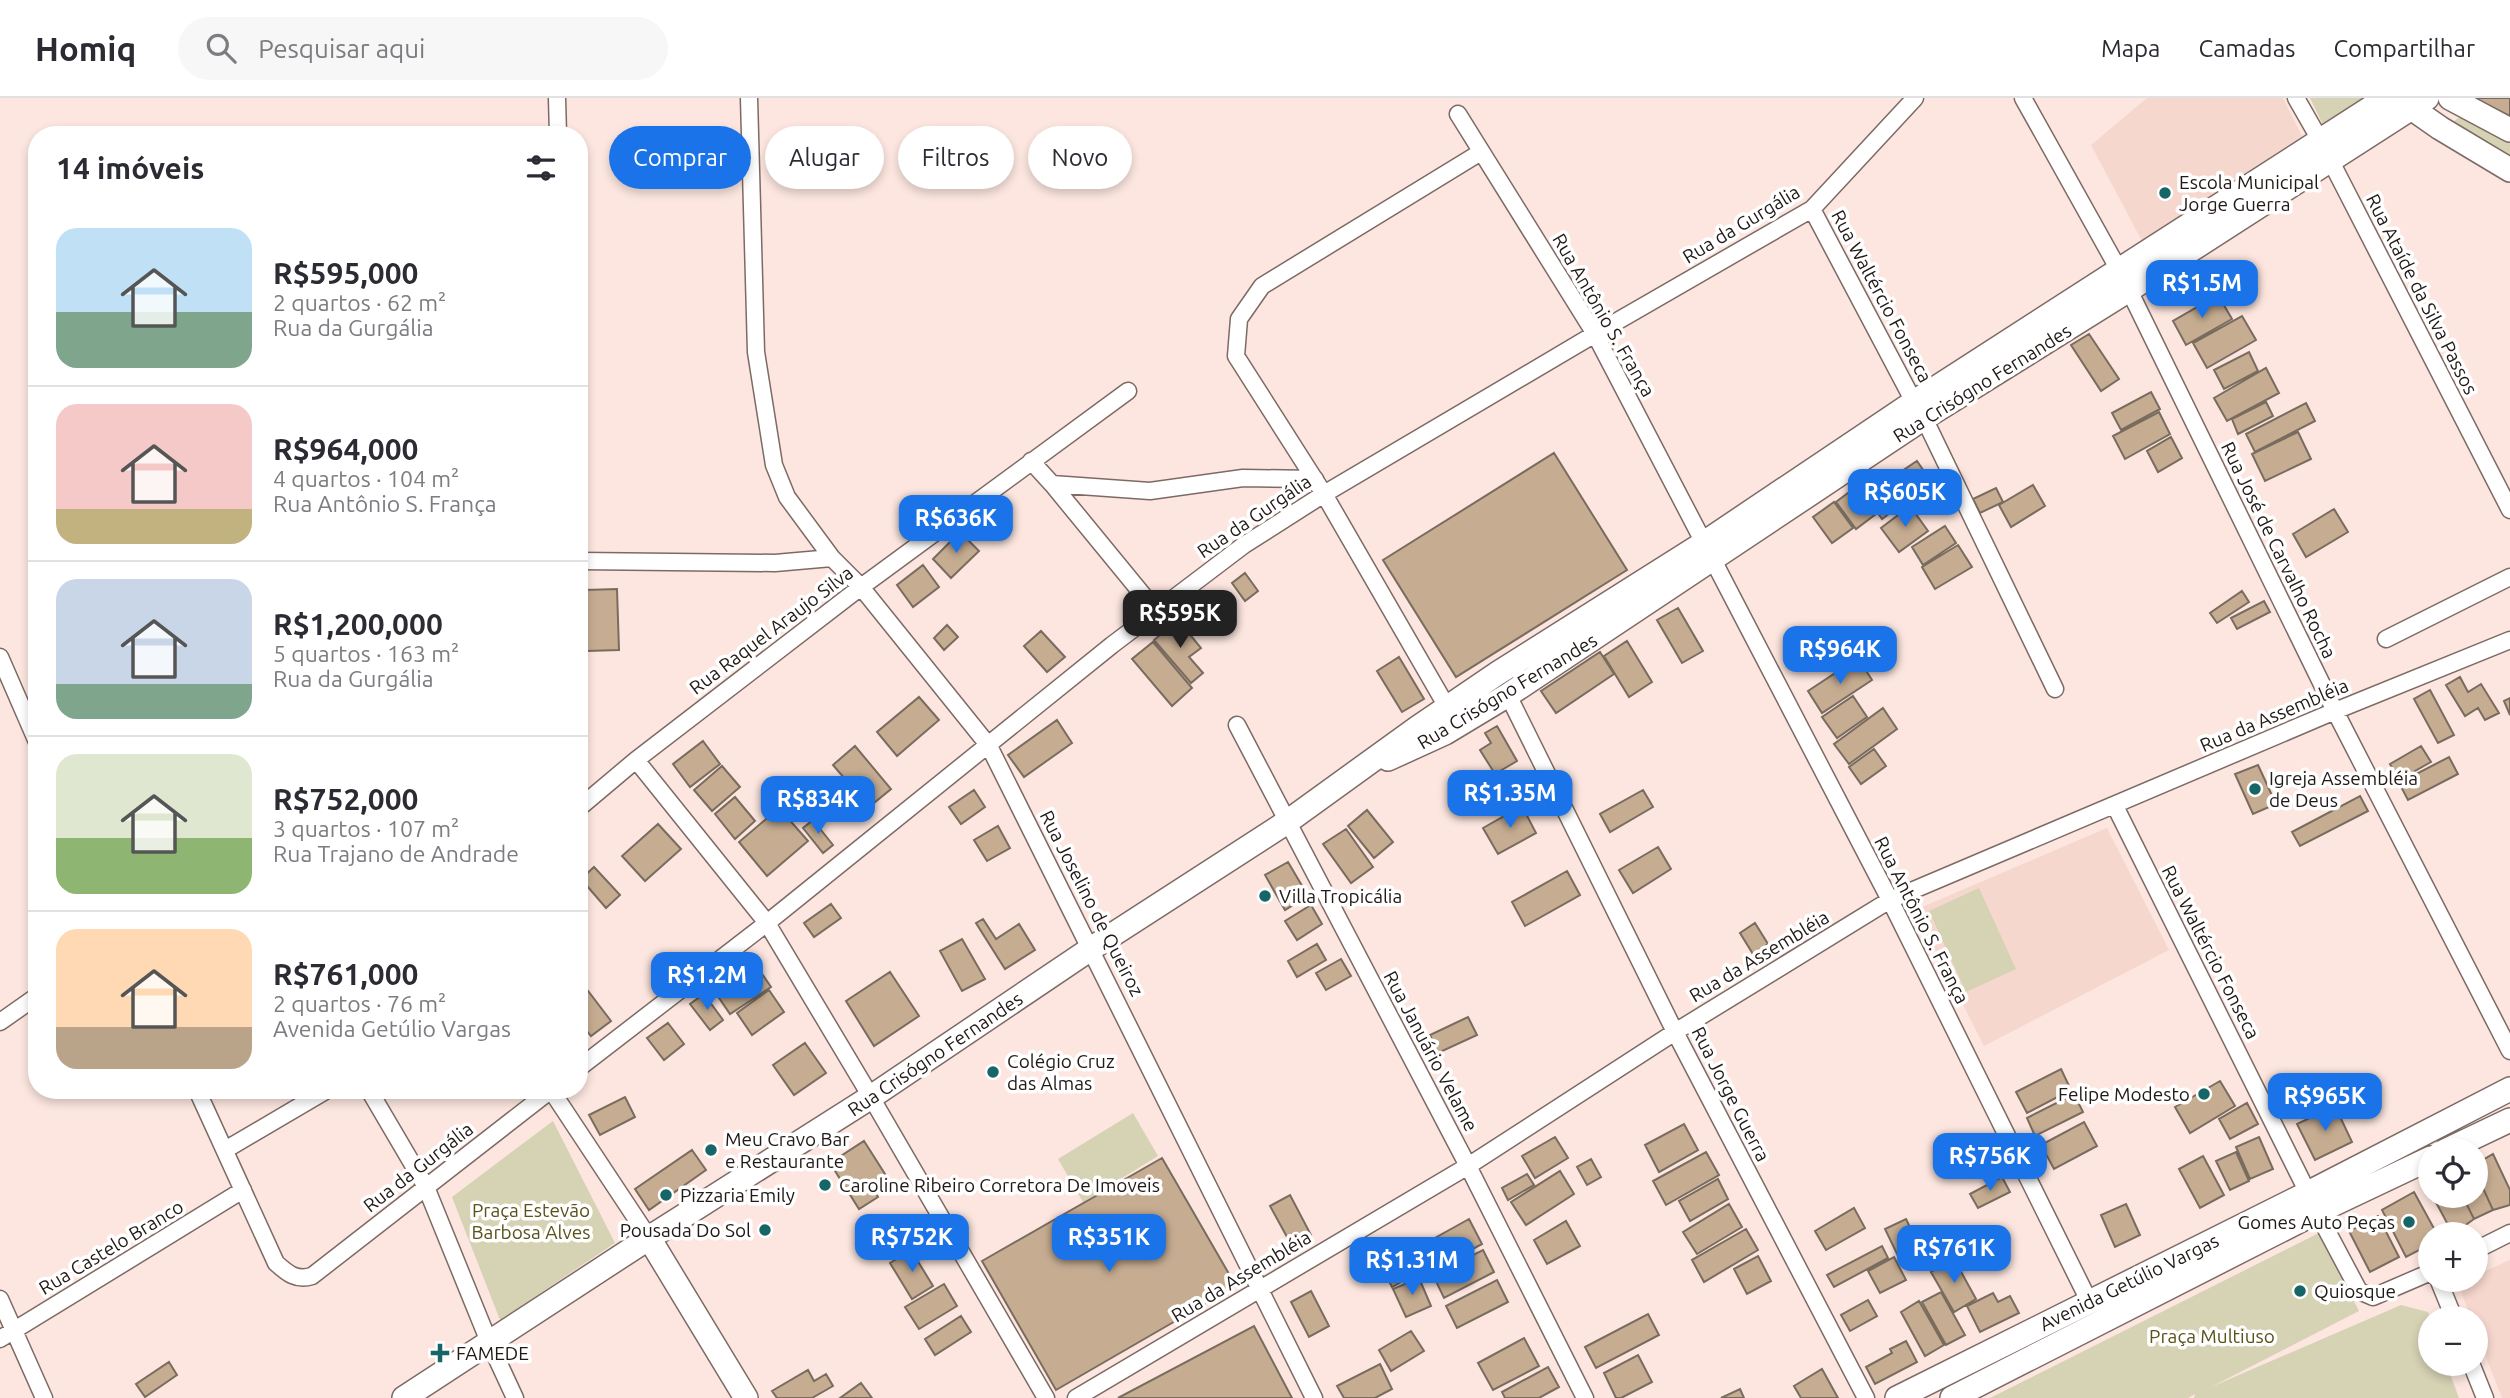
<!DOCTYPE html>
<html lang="pt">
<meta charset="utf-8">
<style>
:root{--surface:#fff;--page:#f7f7f7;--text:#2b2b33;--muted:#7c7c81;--line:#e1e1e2;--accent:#1a73e8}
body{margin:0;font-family:Ubuntu,sans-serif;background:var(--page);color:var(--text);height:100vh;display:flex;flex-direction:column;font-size:26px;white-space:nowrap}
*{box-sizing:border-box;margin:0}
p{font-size:23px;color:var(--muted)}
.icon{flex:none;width:38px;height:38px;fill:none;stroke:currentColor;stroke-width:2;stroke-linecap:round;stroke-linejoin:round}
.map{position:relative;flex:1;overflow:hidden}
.sheet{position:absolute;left:28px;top:28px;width:560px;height:973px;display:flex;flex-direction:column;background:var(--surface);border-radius:28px;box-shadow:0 4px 10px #0003}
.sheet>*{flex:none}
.top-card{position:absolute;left:609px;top:28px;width:665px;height:63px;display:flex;gap:14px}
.tools{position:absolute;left:2418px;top:1040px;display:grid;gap:14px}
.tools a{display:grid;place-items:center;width:70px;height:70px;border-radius:50%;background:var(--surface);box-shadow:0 4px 10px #0003;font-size:35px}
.price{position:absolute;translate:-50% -60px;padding:0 16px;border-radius:14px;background:var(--accent);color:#fff;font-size:23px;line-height:46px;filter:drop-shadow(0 2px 4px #0008)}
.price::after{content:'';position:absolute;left:50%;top:42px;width:21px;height:16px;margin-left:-10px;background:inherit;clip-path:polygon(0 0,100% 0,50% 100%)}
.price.selected{background:#222;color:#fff}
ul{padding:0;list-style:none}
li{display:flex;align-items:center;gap:21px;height:175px;padding:0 28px}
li+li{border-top:2px solid var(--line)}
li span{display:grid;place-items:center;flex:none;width:196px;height:140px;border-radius:21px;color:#555}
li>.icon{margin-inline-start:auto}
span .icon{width:84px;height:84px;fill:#fffc;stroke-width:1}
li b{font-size:30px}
h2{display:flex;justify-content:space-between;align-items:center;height:84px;padding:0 28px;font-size:30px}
.chip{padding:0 24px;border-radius:32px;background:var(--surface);box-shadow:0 4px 10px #0003;font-size:24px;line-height:63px}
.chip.selected{background:var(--accent);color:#fff}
header{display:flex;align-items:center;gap:42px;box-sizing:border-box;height:98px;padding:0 35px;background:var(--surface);border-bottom:2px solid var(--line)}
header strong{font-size:33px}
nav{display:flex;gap:38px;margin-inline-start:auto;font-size:24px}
.search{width:490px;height:63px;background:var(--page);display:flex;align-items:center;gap:18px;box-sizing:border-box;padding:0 24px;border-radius:38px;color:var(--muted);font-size:26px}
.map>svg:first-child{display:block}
.built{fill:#f5d7ce}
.green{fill:#d6d2b4}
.building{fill:#c6ad92;stroke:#796c5f;stroke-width:2}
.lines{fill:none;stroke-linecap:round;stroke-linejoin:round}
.street-casing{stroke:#7d6a65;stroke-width:19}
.secondary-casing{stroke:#7d6a65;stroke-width:26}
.street{stroke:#fff;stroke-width:16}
.secondary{stroke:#fff;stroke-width:23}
.poi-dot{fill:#166567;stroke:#fff;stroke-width:2.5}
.labels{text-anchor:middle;stroke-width:7;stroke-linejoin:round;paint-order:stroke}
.poi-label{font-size:19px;fill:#201916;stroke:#fff;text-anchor:start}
.street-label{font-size:19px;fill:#201916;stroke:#fff}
.park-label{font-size:19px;fill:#5a5219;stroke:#fff}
</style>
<header>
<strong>Homiq</strong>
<div class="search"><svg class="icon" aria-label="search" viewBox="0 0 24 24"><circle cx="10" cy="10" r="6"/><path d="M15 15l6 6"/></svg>Pesquisar aqui</div>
<nav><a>Mapa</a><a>Camadas</a><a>Compartilhar</a></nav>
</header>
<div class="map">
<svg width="2510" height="1300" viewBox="0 0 2510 1300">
<rect width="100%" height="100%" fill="#fce6df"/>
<path class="built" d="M2147 0H2283L2302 38 2142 143 2091 47Z
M2107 730 2169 852 1984 948 1915 812Z
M2510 1162V1300H2502L2476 1234V1220H2471L2458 1186 2468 1181H2476V1177Z"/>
<path class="green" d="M2310 0H2371L2324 29Z
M2461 18 2510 41V64L2454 34 2453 24Z
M1979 790 2016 871 1966 894 1929 813Z
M1133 1015 1158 1058 1083 1104 1058 1061Z
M553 1023 615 1145 500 1222 452 1099Z
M2319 1135 2359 1213 2211 1289 2401 1207 2428 1214 2431 1222V1265H2446L2459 1300H2194L2195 1296 2188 1300H1990Z"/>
<path class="building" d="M2472 0H2510V18Z
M2218 197 2232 221 2186 247 2173 223Z
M2242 218 2256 242 2207 270 2193 245Z
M2089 236 2119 281 2101 293 2071 247Z
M2249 254 2258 273 2224 291 2214 272Z
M2266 270 2279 295 2227 323 2214 300Z
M2151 294 2160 311 2121 332 2112 315Z
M2266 304 2273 318 2238 336 2232 321Z
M2306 305 2315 323 2255 354 2246 336Z
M2159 314 2170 336 2125 361 2113 338Z
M2298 334 2311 361 2265 383 2252 356Z
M2171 339 2182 360 2158 374 2147 353Z
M1554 355 1627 472 1456 579 1383 462Z
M1917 363 1937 392 1916 406 1896 377Z
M1879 376 1901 407 1882 421 1860 390Z
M2033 387 2045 408 2011 429 1999 407Z
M1856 389 1876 416 1856 431 1836 404Z
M1996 390 2003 404 1980 415 1973 401Z
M1834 404 1853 430 1832 445 1813 419Z
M1910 408 1928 433 1899 454 1881 430Z
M2334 411 2348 434 2306 459 2293 436Z
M1945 428 1956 445 1923 467 1912 449Z
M960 434 979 453 951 480 933 461Z
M1958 447 1972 469 1935 491 1922 469Z
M923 467 939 489 913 509 897 487Z
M1245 475 1258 493 1245 503 1232 485Z
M617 491 619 552 587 553 585 492Z
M2242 493 2249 504 2217 525 2210 515Z
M1212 498 1232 521 1214 536 1195 514Z
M2264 503 2270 514 2237 531 2231 520Z
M1678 510 1703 553 1682 565 1657 522Z
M1178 522 1201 550 1189 559 1203 575 1191 585 1154 542Z
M947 527 958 539 944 552 934 540Z
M1041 533 1065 559 1047 574 1024 548Z
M1627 543 1652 584 1629 599 1604 558Z
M1153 544 1192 590 1172 608 1132 561Z
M1600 554 1614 576 1556 615 1541 593Z
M1399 559 1424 601 1402 614 1377 573Z
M1858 560 1872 582 1822 615 1808 593Z
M2460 579 2468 594 2481 586 2499 615 2485 622 2478 610 2465 618 2446 587Z
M2430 592 2454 637 2438 645 2414 601Z
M1853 598 1867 619 1837 640 1822 619Z
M919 599 939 622 897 658 877 634Z
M2510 600V617L2504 603Z
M1883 610 1897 631 1849 666 1834 646Z
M1057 622 1072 645 1024 679 1008 657Z
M1497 628 1517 663 1495 676 1480 652 1491 645 1485 635Z
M703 643 720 666 690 689 673 666Z
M855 648 891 691 869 709 833 667Z
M2421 648 2431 664 2399 682 2390 666Z
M1874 651 1886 668 1861 686 1849 669Z
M2449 659 2458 676 2408 702 2399 685Z
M2258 667 2276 706 2253 716 2235 676Z
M722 668 740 689 712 713 694 692Z
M974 692 985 709 961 726 949 709Z
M1643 692 1653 709 1610 734 1600 716Z
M2360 698 2368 713 2300 748 2292 734Z
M735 699 755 723 735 741 715 716Z
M1522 708 1536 735 1498 756 1483 730Z
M779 710 808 743 767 778 739 744Z
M1367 712 1393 744 1374 760 1348 728Z
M813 722 833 747 823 755 803 730Z
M658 726 681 751 645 783 622 758Z
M998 728 1010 750 987 763 974 742Z
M1346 731 1373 769 1351 785 1323 746Z
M1658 749 1671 771 1633 795 1619 772Z
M1288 764 1308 798 1285 812 1265 777Z
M594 769 620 797 606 810 581 781Z
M1567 773 1580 797 1525 828 1512 804Z
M831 806 841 820 814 839 804 825Z
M1311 807 1322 826 1297 842 1285 823Z
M983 821 996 841 1019 826 1035 852 1005 871 976 825Z
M1755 825 1768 846 1753 856 1740 835Z
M962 841 985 881 962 893 940 853Z
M1317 846 1326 862 1297 879 1288 863Z
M1341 861 1351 878 1326 892 1316 875Z
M754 864 771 889 730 916 713 891Z
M890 874 919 918 874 948 846 903Z
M579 881 611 923 591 938 579 923Z
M769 892 784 914 752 937 737 915Z
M704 896 723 922 710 932 690 906Z
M1468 919 1477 937 1438 955 1430 937Z
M668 925 684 946 664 962 647 940Z
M805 945 826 975 794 997 773 967Z
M2061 971 2071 992 2027 1015 2016 994Z
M2220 983 2235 1008 2190 1035 2175 1009Z
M2074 996 2083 1014 2035 1038 2027 1020Z
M625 999 635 1019 600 1037 589 1017Z
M2247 1005 2258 1026 2230 1041 2219 1021Z
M2335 1008 2352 1044 2315 1062 2297 1026Z
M2084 1024 2097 1048 2054 1071 2041 1047Z
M1684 1026 1698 1052 1659 1074 1645 1047Z
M1555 1039 1568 1060 1535 1080 1522 1058Z
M2259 1039 2273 1071 2250 1081 2236 1049Z
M864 1043 885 1076 870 1086 878 1099 859 1111 830 1065Z
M692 1052 706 1072 649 1112 635 1091Z
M1706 1054 1719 1077 1666 1107 1653 1083Z
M2236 1054 2249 1083 2230 1092 2216 1063Z
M2493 1056 2510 1092V1107L2493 1112 2476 1075V1066Z
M2203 1058 2224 1097 2200 1110 2179 1071Z
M1162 1060 1236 1188 1056 1292 982 1163Z
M1591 1061 1601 1079 1587 1087 1577 1069Z
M1560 1073 1574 1096 1526 1127 1511 1104Z
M2476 1075 2493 1112 2474 1121 2462 1097H2476Z
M1527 1076 1534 1087 1508 1102 1502 1090Z
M2002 1079 2010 1094 1978 1110 1970 1096Z
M1718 1081 1728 1101 1690 1123 1679 1103Z
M2414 1094 2437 1136H2431V1146L2406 1159 2382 1112Z
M1290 1097 1311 1137 1292 1148 1270 1108Z
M2432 1097H2462L2474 1121 2453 1136Z
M1729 1106 1742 1129 1697 1156 1683 1134Z
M2126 1106 2140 1137 2115 1149 2101 1117Z
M1854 1110 1865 1130 1826 1152 1815 1133Z
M2378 1118 2399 1159 2370 1174 2349 1133Z
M1469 1121 1482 1146 1421 1179 1408 1155Z
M1906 1121 1919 1148 1898 1158 1885 1131Z
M1566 1123 1580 1148 1547 1166 1534 1142Z
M1746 1131 1758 1152 1704 1184 1692 1162Z
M1402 1146 1417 1175 1392 1189 1377 1159Z
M1882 1148 1888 1160 1834 1189 1827 1177Z
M911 1152 933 1188 912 1201 890 1165Z
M1483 1152 1494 1174 1444 1200 1433 1177Z
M1758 1158 1771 1183 1747 1196 1734 1171Z
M1894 1159 1906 1182 1880 1195 1868 1173Z
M1954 1161 1976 1201 1954 1214 1931 1174Z
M1419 1180 1431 1208 1406 1219 1393 1191Z
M1497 1182 1508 1204 1457 1230 1446 1208Z
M944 1186 957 1208 919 1231 905 1209Z
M1311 1193 1329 1228 1309 1239 1291 1204Z
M1941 1194 1965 1237 1946 1247 1922 1204Z
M1993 1195 1998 1204 2010 1198 2019 1215 1980 1234 1967 1208Z
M1868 1202 1877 1218 1850 1233 1841 1217Z
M1919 1203 1944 1247 1925 1258 1901 1214Z
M1648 1216 1659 1237 1596 1270 1585 1249Z
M961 1218 971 1234 935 1257 925 1241Z
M1254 1228 1292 1300H1118Z
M1411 1233 1424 1253 1391 1273 1379 1252Z
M1524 1240 1539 1268 1493 1292 1478 1265Z
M1906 1243 1917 1264 1875 1286 1866 1269 1892 1255 1890 1251Z
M1638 1257 1652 1284 1621 1300H1616L1604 1275Z
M169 1264 177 1277 145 1299 136 1286Z
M1380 1266 1392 1291 1375 1300H1344L1337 1288Z
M1548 1269 1559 1289 1539 1300H1505L1502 1294Z
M1822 1271 1838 1300H1801L1794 1288Z
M808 1272 814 1283 826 1276 833 1288 812 1300H777L772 1293Z
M861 1285 872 1300H840Z
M1740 1291 1744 1300H1721Z"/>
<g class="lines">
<g class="street-casing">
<path id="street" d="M557 0 558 37
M749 0 756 254 774 367 787 399 832 460 861 489 989 648 1314 1300
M2023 0 2119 172
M2296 0 2320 42 2510 412
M1458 16 1595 236 1704 445
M1812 111 1914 304
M2129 192 2335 613 2510 953
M1924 320 2055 591
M1031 363 1052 386 1150 393 1243 380 1315 381
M1052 386 1157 514
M1713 462 1890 802 2089 1203
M579 463 775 465 832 460
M2386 541 2510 479
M0 559 37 644
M1508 597 1675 934 1866 1300
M1447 609 1324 396 1236 258 1239 221 1262 188 1481 54
M1237 627 1468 1068 1585 1300
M636 662 767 825 871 999 1046 1300
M2115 708 2308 1095
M579 710 636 662 861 489 1128 293
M0 924 37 898
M579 970 767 825 1112 547 1244 447 1324 396 1595 236 1812 111 1915 0
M197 992 276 1165C287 1175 296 1183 312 1178L551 992
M369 992 426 1089 489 1244 515 1300
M551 992 649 1140
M225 1052 327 992
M2317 1114 2359 1193 2373 1199 2431 1174
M2476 1152 2510 1135
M2438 1181 2454 1220
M0 1201 44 1300
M0 1241 243 1092
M2471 1265 2485 1300
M1076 1300 1468 1068 1675 934 1890 802 2335 613 2510 542"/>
</g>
<g class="secondary-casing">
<path id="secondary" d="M2450 0 2510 32
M2400 2 2440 30 2510 72
M1388 661 1445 635 1508 597 1924 320 2129 192 2427 0
M2447 1052 2510 1022
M649 1140 746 1300
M404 1300 649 1140 871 999 1092 850 1287 724 1417 630 1498 575 1704 445 1914 304 2386 0
M1897 1300 2308 1095 2510 991
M1952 1300 2317 1114 2431 1060"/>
</g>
<use href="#street" class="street"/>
<use href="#secondary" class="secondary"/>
</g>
<g class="poi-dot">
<circle cx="2165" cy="95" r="7"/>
<circle cx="2255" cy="691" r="7"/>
<circle cx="1265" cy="798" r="7"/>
<circle cx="993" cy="974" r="7"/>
<circle cx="2204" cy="996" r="7"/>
<circle cx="711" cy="1052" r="7"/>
<circle cx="825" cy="1087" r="7"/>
<circle cx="666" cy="1097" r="7"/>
<circle cx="2409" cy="1124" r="7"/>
<circle cx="765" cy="1132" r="7"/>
<circle cx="2300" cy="1193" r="7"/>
<path d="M436.5 1244.5h7v7h7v7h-7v7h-7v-7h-7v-7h7z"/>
</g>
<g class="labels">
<g class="poi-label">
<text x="2179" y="91">Escola Municipal<tspan x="2179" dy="22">Jorge Guerra</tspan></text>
<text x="2269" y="687">Igreja Assembléia<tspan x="2269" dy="22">de Deus</tspan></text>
<text x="1279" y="805">Villa Tropicália</text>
<text x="1007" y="970">Colégio Cruz<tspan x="1007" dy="22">das Almas</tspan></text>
<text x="2190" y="1003" text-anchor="end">Felipe Modesto</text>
<text x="725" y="1048">Meu Cravo Bar<tspan x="725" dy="22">e Restaurante</tspan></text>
<text x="839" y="1094">Caroline Ribeiro Corretora De Imoveis</text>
<text x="680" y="1104">Pizzaria Emily</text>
<text x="2395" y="1131" text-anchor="end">Gomes Auto Peças</text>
<text x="751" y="1139" text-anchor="end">Pousada Do Sol</text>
<text x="2314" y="1200">Quiosque</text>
<text x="456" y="1262">FAMEDE</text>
</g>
<g class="street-label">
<text transform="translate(1741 126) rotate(-31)" y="7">Rua da Gurgália</text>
<text transform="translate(2422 196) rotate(63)" y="7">Rua Ataíde da Silva Passos</text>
<text transform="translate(1882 198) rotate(62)" y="7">Rua Waltércio Fonseca</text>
<text transform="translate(1604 217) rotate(60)" y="7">Rua Antônio S. França</text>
<text transform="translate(1982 285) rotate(-32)" y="7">Rua Crisógno Fernandes</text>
<text transform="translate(1254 418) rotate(-34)" y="7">Rua da Gurgália</text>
<text transform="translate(2279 452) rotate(64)" y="7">Rua José de Carvalho Rocha</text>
<text transform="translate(771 532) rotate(-37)" y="7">Rua Raquel Araujo Silva</text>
<text transform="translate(1507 593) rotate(-31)" y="7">Rua Crisógno Fernandes</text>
<text transform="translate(2274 617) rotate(-23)" y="7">Rua da Assembléia</text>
<text transform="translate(1092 805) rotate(63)" y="7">Rua Joselino de Queiroz</text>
<text transform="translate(1922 822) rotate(63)" y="7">Rua Antônio S. França</text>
<text transform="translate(2211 854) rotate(63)" y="7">Rua Waltércio Fonseca</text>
<text transform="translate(1759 858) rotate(-31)" y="7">Rua da Assembléia</text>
<text transform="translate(1431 953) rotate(62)" y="7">Rua Januário Velame</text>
<text transform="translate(935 956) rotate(-34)" y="7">Rua Crisógno Fernandes</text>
<text transform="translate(1731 996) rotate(63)" y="7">Rua Jorge Guerra</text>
<text transform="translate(418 1069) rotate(-38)" y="7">Rua da Gurgália</text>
<text transform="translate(111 1149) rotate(-31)" y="7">Rua Castelo Branco</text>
<text transform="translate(1241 1178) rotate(-31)" y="7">Rua da Assembléia</text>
<text transform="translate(2129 1184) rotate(-26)" y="7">Avenida Getúlio Vargas</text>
</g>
<g class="park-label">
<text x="531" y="1119">Praça Estevão<tspan x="531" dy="22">Barbosa Alves</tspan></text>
<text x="2212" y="1245">Praça Multiuso</text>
</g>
</g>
</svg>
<div class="tools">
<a><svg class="icon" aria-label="locate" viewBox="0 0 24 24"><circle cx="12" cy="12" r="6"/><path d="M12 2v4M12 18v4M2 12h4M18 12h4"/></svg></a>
<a>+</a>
<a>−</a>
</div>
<b class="price" style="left:2202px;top:222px">R$1.5M</b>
<b class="price" style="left:1905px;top:431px">R$605K</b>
<b class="price" style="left:956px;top:457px">R$636K</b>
<b class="price selected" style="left:1180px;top:552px">R$595K</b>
<b class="price" style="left:1840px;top:588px">R$964K</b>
<b class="price" style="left:1510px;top:732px">R$1.35M</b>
<b class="price" style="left:818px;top:738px">R$834K</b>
<b class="price" style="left:707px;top:914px">R$1.2M</b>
<b class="price" style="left:2325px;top:1035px">R$965K</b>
<b class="price" style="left:1990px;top:1095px">R$756K</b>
<b class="price" style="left:912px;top:1176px">R$752K</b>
<b class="price" style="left:1109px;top:1176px">R$351K</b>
<b class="price" style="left:1954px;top:1187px">R$761K</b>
<b class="price" style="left:1412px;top:1199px">R$1.31M</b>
<div class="top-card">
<a class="chip selected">Comprar</a>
<a class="chip">Alugar</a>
<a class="chip">Filtros</a>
<a class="chip">Novo</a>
</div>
<section class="sheet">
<h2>14 imóveis<svg class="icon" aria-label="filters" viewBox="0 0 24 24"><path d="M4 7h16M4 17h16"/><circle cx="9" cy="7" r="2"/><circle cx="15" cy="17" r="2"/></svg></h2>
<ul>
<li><span style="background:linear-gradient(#bfe0f5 60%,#7fa58c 0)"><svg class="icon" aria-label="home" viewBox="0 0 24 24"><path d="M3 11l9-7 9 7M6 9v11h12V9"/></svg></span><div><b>R$595,000</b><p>2 quartos · 62 m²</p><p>Rua da Gurgália</p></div></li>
<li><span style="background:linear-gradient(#f6c9c9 75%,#c2b280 0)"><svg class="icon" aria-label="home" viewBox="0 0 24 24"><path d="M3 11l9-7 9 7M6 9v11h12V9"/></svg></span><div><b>R$964,000</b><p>4 quartos · 104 m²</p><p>Rua Antônio S. França</p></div></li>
<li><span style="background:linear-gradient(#c9d6e8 75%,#7fa58c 0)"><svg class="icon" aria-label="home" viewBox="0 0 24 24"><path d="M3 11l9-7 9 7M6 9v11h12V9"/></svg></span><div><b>R$1,200,000</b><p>5 quartos · 163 m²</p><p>Rua da Gurgália</p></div></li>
<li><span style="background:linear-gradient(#dfe7d0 60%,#8fb573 0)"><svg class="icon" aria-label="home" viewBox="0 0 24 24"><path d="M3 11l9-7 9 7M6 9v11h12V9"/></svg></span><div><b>R$752,000</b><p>3 quartos · 107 m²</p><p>Rua Trajano de Andrade</p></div></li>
<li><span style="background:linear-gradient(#ffd9b3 70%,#b9a48a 0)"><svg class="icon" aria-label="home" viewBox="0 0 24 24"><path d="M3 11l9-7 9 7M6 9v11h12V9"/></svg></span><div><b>R$761,000</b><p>2 quartos · 76 m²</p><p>Avenida Getúlio Vargas</p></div></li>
</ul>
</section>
</div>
